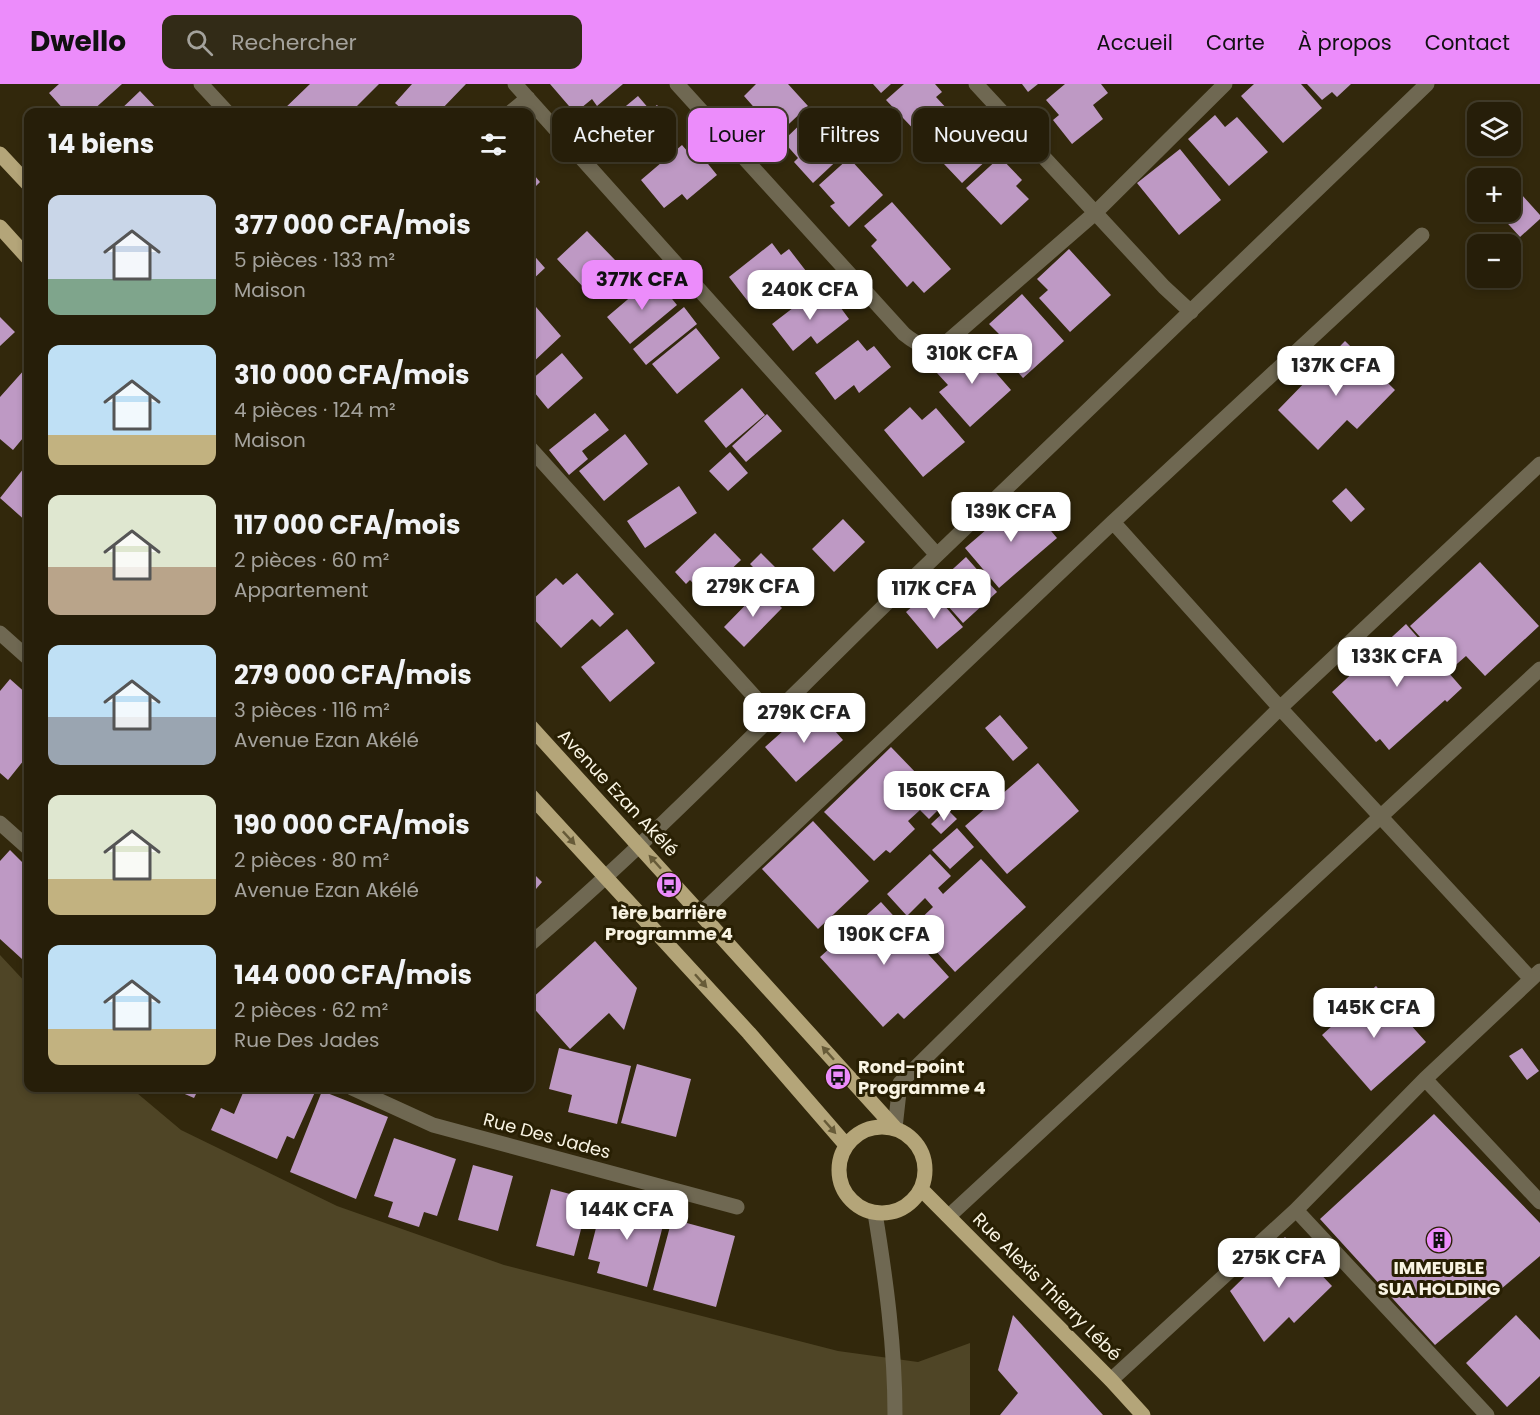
<!DOCTYPE html>
<html lang="fr">
<meta charset="utf-8">
<style>
:root{--surface:#261e09;--page:#322b17;--text:#f1f3f6;--muted:#a4a29c;--line:#423c2a;--accent:#ec8cfb}
body{margin:0;font-family:Poppins,sans-serif;background:var(--page);color:var(--text);height:100vh;display:flex;flex-direction:column;font-size:22px;white-space:nowrap}
*{box-sizing:border-box;margin:0}
p{font-size:20px;color:var(--muted)}
.icon{flex:none;width:33px;height:33px;fill:none;stroke:currentColor;stroke-width:2;stroke-linecap:round;stroke-linejoin:round}
.map{position:relative;flex:1;overflow:hidden}
.details{position:absolute;left:24px;top:24px;width:510px;height:984px;display:flex;flex-direction:column;background:var(--surface);border-radius:12px;box-shadow:0 3px 9px #0003,0 0 0 2px var(--line)}
.details>*{flex:none}
.guide{position:absolute;left:552px;top:24px;width:570px;height:54px;display:flex;gap:12px}
.tools{position:absolute;left:1467px;top:18px;display:grid;gap:12px}
.tools a{display:grid;place-items:center;width:54px;height:54px;border-radius:12px;background:var(--surface);box-shadow:0 3px 9px #0003,0 0 0 2px var(--line);font-size:30px}
.price{position:absolute;translate:-50% -51px;padding:0 14px;border-radius:12px;background:#fff;color:#222;font-size:20px;line-height:39px;filter:drop-shadow(0 2px 3px #0008)}
.price::after{content:'';position:absolute;left:50%;top:36px;width:18px;height:14px;margin-left:-9px;background:inherit;clip-path:polygon(0 0,100% 0,50% 100%)}
.price.current{background:var(--accent);color:#111}
ul{padding:0;list-style:none}
li{display:flex;align-items:center;gap:18px;height:150px;padding:0 24px}
li span{display:grid;place-items:center;flex:none;width:168px;height:120px;border-radius:12px;color:#555}
li>.icon{margin-inline-start:auto}
span .icon{width:72px;height:72px;fill:#fffc;stroke-width:1}
li b{font-size:26px}
h2{display:flex;justify-content:space-between;align-items:center;height:72px;padding:0 24px;font-size:26px}
.chip{padding:0 21px;border-radius:12px;background:var(--surface);box-shadow:0 3px 9px #0003,0 0 0 2px var(--line);font-size:21px;line-height:54px}
.chip.current{background:var(--accent);color:#111}
header{display:flex;align-items:center;gap:36px;box-sizing:border-box;height:84px;padding:0 30px;background:var(--accent);color:#111}
header strong{font-size:28px}
nav{display:flex;gap:33px;margin-inline-start:auto;font-size:21px}
.search{width:420px;height:54px;background:var(--page);display:flex;align-items:center;gap:15px;box-sizing:border-box;padding:0 21px;border-radius:12px;color:var(--muted);font-size:22px}
.map>svg:first-child{display:block}
.green{fill:#4f4526}
.building{fill:#be99c4}
.lines{fill:none;stroke-linecap:round;stroke-linejoin:round}
.minor{stroke:#6f6852;stroke-width:15}
.major{stroke:#b4a579;stroke-width:15}
.oneway{fill:#675b38}
.labels{text-anchor:middle;stroke-width:6;stroke-linejoin:round;paint-order:stroke}
.street-label{font-size:18px;fill:#f9f4e3;stroke:#281f03}
.poi-label{font-size:18px;font-weight:bold;fill:#f9f4e3;stroke:#281f03}
</style>
<header>
<strong>Dwello</strong>
<div class="search"><svg class="icon" aria-label="search" viewBox="0 0 24 24"><circle cx="10" cy="10" r="6"/><path d="M15 15l6 6"/></svg>Rechercher</div>
<nav><a>Accueil</a><a>Carte</a><a>À propos</a><a>Contact</a></nav>
</header>
<div class="map">
<svg width="1540" height="1331" viewBox="0 0 1540 1331">
<rect width="100%" height="100%" fill="#32280c"/>
<path class="green" d="M0 871 28 901V1004H131L181 1046 337 1122 504 1181 838 1267 918 1278 970 1259V1331H0Z"/>
<path class="building" d="M59 0H122L91 28H66L49 9Z
M310 0H379L351 28H281Z
M412 0H466L439 28H405L395 19Z
M550 0H623L597 22 592 15 575 29Z
M756 0H788L808 22 774 54 755 33 759 29 744 12Z
M873 0H891L881 9Z
M904 0H935L942 8 936 13 949 27 921 53 886 16Z
M1022 0H1038L1028 8Z
M1065 0H1101L1108 9 1093 21 1103 35 1072 60 1053 36 1059 31 1046 16Z
M1254 0H1301L1322 24 1283 59 1241 12Z
M1307 0H1351L1337 13 1332 8 1322 16Z
M140 7 160 28H118Z
M638 12 650 26 657 21 674 41 643 67 638 60 621 75 597 46Z
M812 29 847 67 813 99 794 78 798 74 783 57Z
M961 30 983 54 977 59 990 73 962 99 927 62Z
M1215 31 1225 43 1237 33 1268 68 1229 102 1188 55Z
M682 61 694 75 700 70 717 91 687 116 682 110 664 124 641 96Z
M1180 65 1221 116 1179 151 1137 99Z
M1000 73 1022 96 1016 102 1029 115 1001 141 966 104Z
M849 74 883 111 849 143 830 122 835 119 819 101Z
M530 86 540 98 530 108Z
M1522 111 1540 131V135L1520 153 1500 131 1504 128H1510V122Z
M892 118 951 185 924 209 913 197 907 203 871 162 877 156 864 142Z
M587 147 615 176 585 205 557 175Z
M772 159 781 171 789 165 806 187 774 212 768 205 750 220 729 193Z
M1069 165 1111 211 1070 248 1039 214 1048 206 1037 195Z
M530 167 545 184 530 198Z
M654 193 677 221 630 260 607 233Z
M815 207 824 219 832 212 849 235 817 260 811 252 793 267 772 240Z
M1022 210 1064 257 1023 294 992 259 1001 252 989 240Z
M530 216 561 252 530 281Z
M684 223 697 240 646 281 633 265Z
M0 233 15 248 0 262Z
M696 244 720 274 677 310 652 280Z
M858 256 867 267 874 262 891 283 859 309 854 301 835 316 815 289Z
M1345 257 1395 306 1357 345 1347 336 1318 366 1278 326Z
M970 259 1011 306 970 343 939 308 948 301 937 289Z
M562 269 583 294 548 325 530 303V297Z
M25 285 28 288V348L13 366 0 355V313Z
M742 304 765 331 726 364 704 337Z
M910 323 922 336 936 324 965 358 923 393 884 346Z
M595 329 609 346 582 367 588 375 569 391 549 366Z
M767 330 782 347 746 378 732 362Z
M625 350 648 380 604 417 579 387Z
M730 368 748 389 728 407 709 387Z
M28 379V439L0 414Z
M679 402 697 429 645 464 627 437Z
M1346 404 1365 425 1351 438 1332 417Z
M1023 414 1057 454 999 504 965 464Z
M843 435 865 458 834 488 812 465Z
M715 449 741 476 704 511 690 496 686 500 675 488Z
M761 469 776 484 765 495 750 480Z
M966 473 997 508 963 539 932 504Z
M1480 478 1539 542 1485 592 1466 572 1450 586 1410 542Z
M577 489 614 530 600 543 592 535 561 564 530 531V518L556 494 563 501Z
M762 504 782 524 744 563 724 543Z
M931 506 963 543 937 565 906 528Z
M1406 540 1462 604 1447 618 1445 616 1389 666 1380 655 1376 658 1332 608Z
M627 545 655 579 610 618 581 583Z
M10 595 28 611V671L8 696 0 689V607Z
M812 621 843 656 796 698 765 663Z
M1000 631 1028 664 1013 677 985 644Z
M891 663 945 719 929 735 920 726 908 737 915 745 890 769 886 766 874 777 824 728Z
M1038 679 1079 727 1007 790 965 742Z
M947 725 957 735 941 750 931 740Z
M813 737 869 797 818 845 762 785Z
M957 744 974 763 950 785 932 766Z
M10 766 28 784V868L22 875 0 855V777Z
M930 770 951 792 938 804 943 810 981 775 1026 823 955 888 913 842 933 823 925 814 907 832 887 810Z
M530 786 542 798 530 812Z
M881 818 949 893 904 935 898 929 883 943 820 873Z
M595 857 637 904 624 946 609 929 570 965 530 920V916Z
M1376 902 1426 958 1371 1007 1322 951Z
M559 964 631 982 617 1040 568 1028 572 1011 549 1005Z
M1522 964 1539 987 1527 996 1509 972Z
M637 980 691 995 676 1053 621 1039Z
M171 1004H199L194 1014Z
M245 1004H308L315 1008 294 1055 287 1052 277 1075 211 1046 221 1024 234 1030Z
M322 1007 388 1033 356 1115 290 1088Z
M1434 1030 1540 1139V1172L1435 1261 1320 1135Z
M394 1054 456 1075 437 1132 424 1128 419 1143 388 1133 393 1118 374 1112Z
M473 1081 513 1092 498 1147 458 1136Z
M551 1105 589 1115 574 1172 536 1162Z
M604 1113 666 1130 647 1203 597 1189 600 1178 588 1175Z
M672 1135 735 1152 716 1223 653 1206Z
M1285 1153 1332 1202 1294 1239 1289 1233 1264 1258 1230 1207Z
M1013 1231 1103 1331H1000L1018 1309 998 1286Z
M1516 1231 1540 1256V1292L1507 1323 1466 1279Z"/>
<g class="lines">
<path class="minor" d="M201 0 227 28
M515 0 937 471
M677 0 904 250C919 262 929 267 947 258L1095 129 1225 0
M976 0 1164 203 1191 228
M511 28 528 14
M530 364 771 631
M1113 438 1280 624 1531 895
M0 549 28 574
M0 739 28 764
M701 829 1113 438 1422 151
M530 860C654 754 769 634 886 520 1066 345 1247 173 1427 0
M1425 995 1540 1118
M352 1004 433 1041 737 1123
M895 1044 900 999 1280 624 1540 380
M1296 1126 1487 1331
M875 1129C886 1196 895 1263 895 1331
M949 1132 1540 585
M1111 1296 1296 1126 1425 995 1540 887"/>
<path class="major" d="M0 70 28 100
M0 143 28 174
M530 642 895 1044
M530 711 749 949 846 1061
M839 1086a43 43 0 1 1 86 0a43 43 0 1 1-86 0Z
M921 1105 1111 1296 1143 1331"/>
</g>
<defs><path id="oneway-solid" d="M-6-.8H1V-3.2L6.5 0L1 3.2V.8H-6Z" transform="scale(1.5)"/></defs>
<g class="oneway">
<use href="#oneway-solid" transform="translate(569 754) rotate(47)"/>
<use href="#oneway-solid" transform="translate(655 778) rotate(-132)"/>
<use href="#oneway-solid" transform="translate(701 897) rotate(48)"/>
<use href="#oneway-solid" transform="translate(828 969) rotate(-132)"/>
<use href="#oneway-solid" transform="translate(830 1043) rotate(49)"/>
</g>
<defs>
<g id="bus-disc" transform="scale(1.35)"><circle r="9.5" fill="#ec8cfb" stroke="#281f03"/><path d="M-5-6H5V4H4V6H2V4H-2V6H-4V4H-5ZM-3.5-4V0h7V-4ZM-3.5 1.2v1.5H-2V1.2ZM2 1.2v1.5H3.5V1.2Z" fill="#111"/></g>
<g id="building-disc" transform="scale(1.35)"><circle r="9.5" fill="#ec8cfb" stroke="#281f03"/><path d="M-4-6H4V6H1V3H-1V6H-4ZM-2.5-4.3h1.7v1.8h-1.7ZM.8-4.3h1.7v1.8H.8ZM-2.5-1h1.7V.8h-1.7ZM.8-1h1.7V.8H.8Z" fill="#111"/></g>
</defs>
<g fill-rule="evenodd">
<use href="#bus-disc" x="669" y="801"/>
<use href="#bus-disc" x="838" y="993"/>
<use href="#building-disc" x="1439" y="1156"/>
</g>
<g class="labels">
<g class="street-label">
<text transform="translate(618 709) rotate(47)" y="6">Avenue Ezan Akélé</text>
<text transform="translate(547 1052) rotate(15)" y="6">Rue Des Jades</text>
<text transform="translate(1047 1203) rotate(45)" y="6">Rue Alexis Thierry Lébé</text>
</g>
<g class="poi-label">
<text x="669" y="835">1ère barrière<tspan x="669" dy="21">Programme 4</tspan></text>
<text x="858" y="989" text-anchor="start">Rond-point<tspan x="858" dy="21">Programme 4</tspan></text>
<text x="1439" y="1190">IMMEUBLE<tspan x="1439" dy="21">SUA HOLDING</tspan></text>
</g>
</g>
</svg>
<div class="tools">
<a><svg class="icon" aria-label="layers" viewBox="0 0 24 24"><path d="M12 4l9 5-9 5-9-5zM3 14l9 5 9-5"/></svg></a>
<a>+</a>
<a>−</a>
</div>
<b class="price current" style="left:642px;top:227px">377K CFA</b>
<b class="price" style="left:810px;top:237px">240K CFA</b>
<b class="price" style="left:972px;top:301px">310K CFA</b>
<b class="price" style="left:1336px;top:313px">137K CFA</b>
<b class="price" style="left:1011px;top:459px">139K CFA</b>
<b class="price" style="left:753px;top:534px">279K CFA</b>
<b class="price" style="left:934px;top:536px">117K CFA</b>
<b class="price" style="left:1397px;top:604px">133K CFA</b>
<b class="price" style="left:804px;top:660px">279K CFA</b>
<b class="price" style="left:944px;top:738px">150K CFA</b>
<b class="price" style="left:884px;top:882px">190K CFA</b>
<b class="price" style="left:1374px;top:955px">145K CFA</b>
<b class="price" style="left:627px;top:1157px">144K CFA</b>
<b class="price" style="left:1279px;top:1205px">275K CFA</b>
<div class="guide">
<a class="chip">Acheter</a>
<a class="chip current">Louer</a>
<a class="chip">Filtres</a>
<a class="chip">Nouveau</a>
</div>
<section class="details">
<h2>14 biens<svg class="icon" aria-label="filters" viewBox="0 0 24 24"><path d="M4 7h16M4 17h16"/><circle cx="9" cy="7" r="2"/><circle cx="15" cy="17" r="2"/></svg></h2>
<ul>
<li><span style="background:linear-gradient(#c9d6e8 70%,#7fa58c 0)"><svg class="icon" aria-label="home" viewBox="0 0 24 24"><path d="M3 11l9-7 9 7M6 9v11h12V9"/></svg></span><div><b>377 000 CFA/mois</b><p>5 pièces · 133 m²</p><p>Maison</p></div></li>
<li><span style="background:linear-gradient(#bfe0f5 75%,#c2b280 0)"><svg class="icon" aria-label="home" viewBox="0 0 24 24"><path d="M3 11l9-7 9 7M6 9v11h12V9"/></svg></span><div><b>310 000 CFA/mois</b><p>4 pièces · 124 m²</p><p>Maison</p></div></li>
<li><span style="background:linear-gradient(#dfe7d0 60%,#b9a48a 0)"><svg class="icon" aria-label="home" viewBox="0 0 24 24"><path d="M3 11l9-7 9 7M6 9v11h12V9"/></svg></span><div><b>117 000 CFA/mois</b><p>2 pièces · 60 m²</p><p>Appartement</p></div></li>
<li><span style="background:linear-gradient(#bfe0f5 60%,#9aa5b1 0)"><svg class="icon" aria-label="home" viewBox="0 0 24 24"><path d="M3 11l9-7 9 7M6 9v11h12V9"/></svg></span><div><b>279 000 CFA/mois</b><p>3 pièces · 116 m²</p><p>Avenue Ezan Akélé</p></div></li>
<li><span style="background:linear-gradient(#dfe7d0 70%,#c2b280 0)"><svg class="icon" aria-label="home" viewBox="0 0 24 24"><path d="M3 11l9-7 9 7M6 9v11h12V9"/></svg></span><div><b>190 000 CFA/mois</b><p>2 pièces · 80 m²</p><p>Avenue Ezan Akélé</p></div></li>
<li><span style="background:linear-gradient(#bfe0f5 70%,#c2b280 0)"><svg class="icon" aria-label="home" viewBox="0 0 24 24"><path d="M3 11l9-7 9 7M6 9v11h12V9"/></svg></span><div><b>144 000 CFA/mois</b><p>2 pièces · 62 m²</p><p>Rue Des Jades</p></div></li>
</ul>
</section>
</div>
